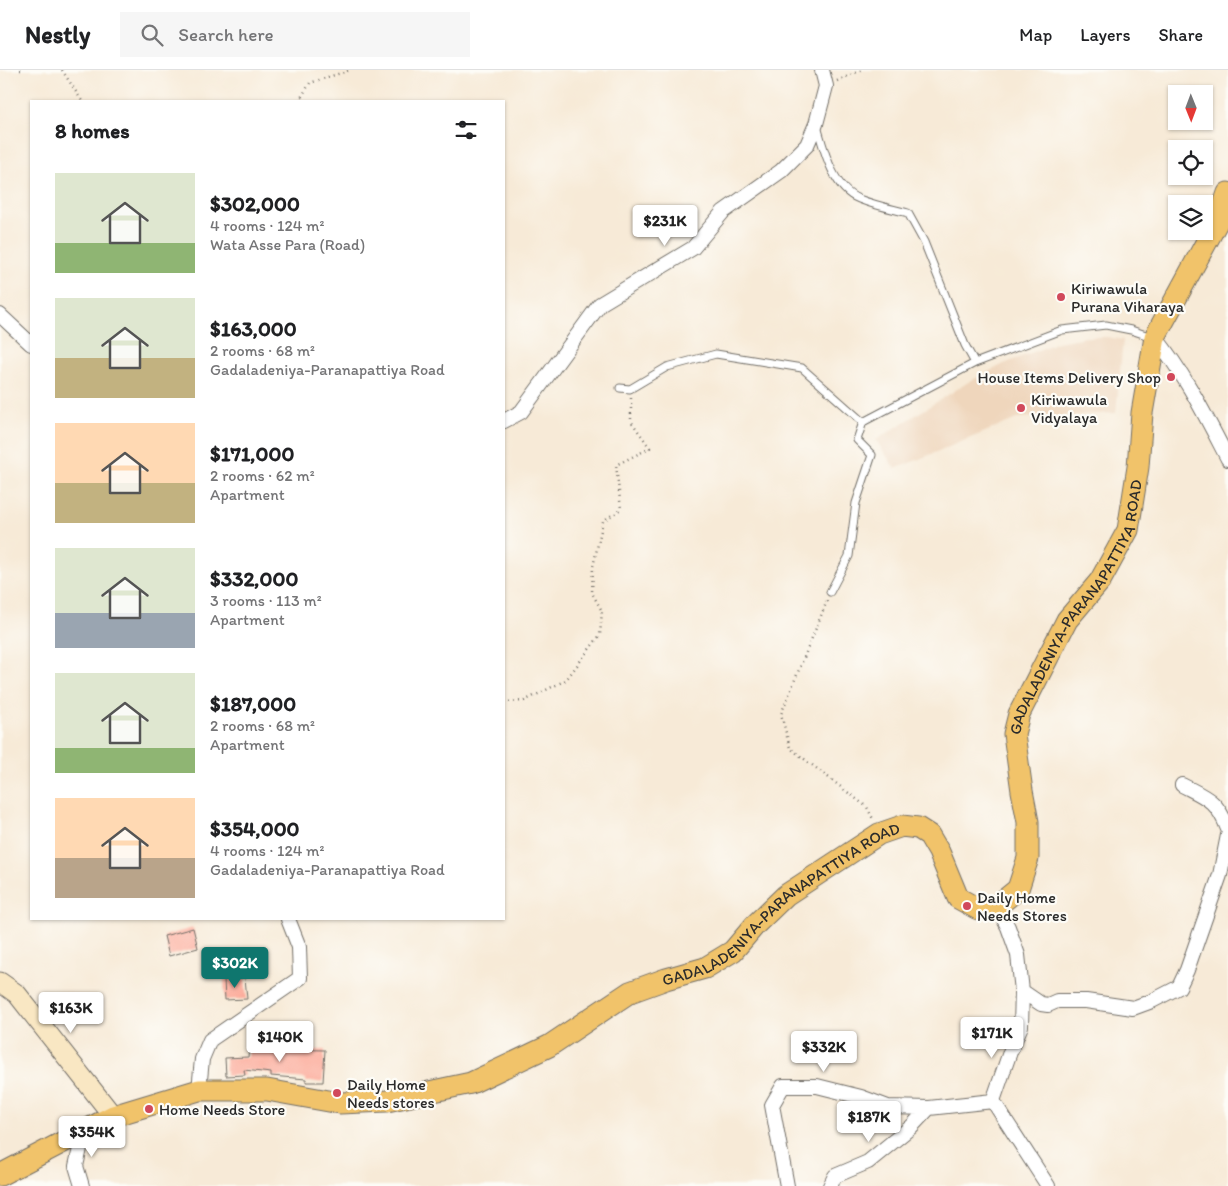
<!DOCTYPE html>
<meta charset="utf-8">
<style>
:root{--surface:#fff;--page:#f6f6f6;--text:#202124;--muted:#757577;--line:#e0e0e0;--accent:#0f766e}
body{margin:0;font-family:Itim,sans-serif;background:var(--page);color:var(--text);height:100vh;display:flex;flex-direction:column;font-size:19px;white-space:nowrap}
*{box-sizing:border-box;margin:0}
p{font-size:16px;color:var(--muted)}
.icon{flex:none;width:28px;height:28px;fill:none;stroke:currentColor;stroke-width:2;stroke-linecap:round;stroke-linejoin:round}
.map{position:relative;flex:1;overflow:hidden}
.drawer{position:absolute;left:30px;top:30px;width:475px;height:820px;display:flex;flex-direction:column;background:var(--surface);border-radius:0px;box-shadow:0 1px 4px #0004}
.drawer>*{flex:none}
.needle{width:32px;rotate:179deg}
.buttons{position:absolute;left:1168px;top:15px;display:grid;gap:10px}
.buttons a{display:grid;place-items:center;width:45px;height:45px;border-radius:0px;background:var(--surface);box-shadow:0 1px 4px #0004;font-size:25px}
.price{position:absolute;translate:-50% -42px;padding:0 11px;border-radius:5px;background:#fff;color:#222;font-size:16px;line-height:32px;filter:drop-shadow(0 1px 2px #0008)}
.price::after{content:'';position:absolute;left:50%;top:30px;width:15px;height:11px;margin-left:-8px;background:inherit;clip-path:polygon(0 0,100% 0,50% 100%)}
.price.on{background:var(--accent);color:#fff}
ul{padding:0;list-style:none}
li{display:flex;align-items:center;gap:15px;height:125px;padding:0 25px}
li span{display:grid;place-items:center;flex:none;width:140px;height:100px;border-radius:0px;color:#555}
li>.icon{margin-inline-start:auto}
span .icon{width:60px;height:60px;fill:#fffc;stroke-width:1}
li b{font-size:21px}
h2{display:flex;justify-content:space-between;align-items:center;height:60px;padding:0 25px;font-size:21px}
header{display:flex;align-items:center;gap:30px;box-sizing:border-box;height:70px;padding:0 25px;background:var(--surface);border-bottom:1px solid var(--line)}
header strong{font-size:24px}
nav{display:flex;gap:28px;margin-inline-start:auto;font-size:18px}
.search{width:350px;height:45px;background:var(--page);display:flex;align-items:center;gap:12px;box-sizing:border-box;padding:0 18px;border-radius:0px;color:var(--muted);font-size:19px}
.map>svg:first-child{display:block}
.built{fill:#efd6bc}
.building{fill:#fcac9b}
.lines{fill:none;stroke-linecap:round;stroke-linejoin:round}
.lane-casing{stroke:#726e67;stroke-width:9}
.street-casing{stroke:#726e67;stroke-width:16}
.secondary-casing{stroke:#726e67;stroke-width:21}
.primary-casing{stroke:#726e67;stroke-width:23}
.path{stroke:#726e67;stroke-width:2.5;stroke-dasharray:1 4;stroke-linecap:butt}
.lane{stroke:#fff;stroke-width:7}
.street{stroke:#fff;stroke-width:14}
.secondary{stroke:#f9e7c3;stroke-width:19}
.primary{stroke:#f1c36a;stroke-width:21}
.poi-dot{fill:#d1495b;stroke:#fdfcf7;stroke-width:2}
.labels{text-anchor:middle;stroke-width:4.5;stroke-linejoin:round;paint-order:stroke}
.poi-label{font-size:16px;fill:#2b2b2b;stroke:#fdfcf7;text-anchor:start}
.street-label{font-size:16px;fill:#2b2b2b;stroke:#fdfcf7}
</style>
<header>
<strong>Nestly</strong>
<div class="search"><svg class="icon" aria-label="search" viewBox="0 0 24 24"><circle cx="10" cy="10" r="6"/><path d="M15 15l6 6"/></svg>Search here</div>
<nav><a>Map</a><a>Layers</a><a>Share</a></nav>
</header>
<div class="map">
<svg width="1228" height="1116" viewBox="0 0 1228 1116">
<rect width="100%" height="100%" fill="#fdfcf7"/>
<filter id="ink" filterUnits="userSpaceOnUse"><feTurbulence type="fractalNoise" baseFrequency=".02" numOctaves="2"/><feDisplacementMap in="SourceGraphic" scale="10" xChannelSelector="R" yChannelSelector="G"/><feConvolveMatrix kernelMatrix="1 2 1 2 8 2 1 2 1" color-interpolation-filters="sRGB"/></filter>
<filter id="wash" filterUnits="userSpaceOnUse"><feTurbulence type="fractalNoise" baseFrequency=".0096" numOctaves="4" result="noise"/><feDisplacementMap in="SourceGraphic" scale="20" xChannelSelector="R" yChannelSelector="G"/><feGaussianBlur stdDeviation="1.12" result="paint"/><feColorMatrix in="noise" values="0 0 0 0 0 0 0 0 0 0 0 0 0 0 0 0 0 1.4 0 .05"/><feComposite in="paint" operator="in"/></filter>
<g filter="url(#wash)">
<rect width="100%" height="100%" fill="#f7ead7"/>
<path class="built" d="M1086 267H1107L1123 270 1116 343 1019 348 895 399 876 370 970 311 1004 294 1058 272Z"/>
<g id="blocks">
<path class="building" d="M193 858 198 878 169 886 164 866Z
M245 908 247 929 225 930 224 909Z
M250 972 271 974 270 979 325 980 323 1012H306V1009L271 1006V1003L244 1000 245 1005 226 1006 225 988 248 987Z"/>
</g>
</g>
<g filter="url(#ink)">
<use href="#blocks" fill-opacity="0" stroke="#726e67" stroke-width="1"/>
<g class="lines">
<g class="lane-casing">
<path id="lane" d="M817 56C824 80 833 119 859 129 874 135 892 139 908 143L924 172 965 275 975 293
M620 318 630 319 667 297 716 284 802 298 863 352
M830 522 849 486 856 433 872 385 857 370 863 352 975 293 1062 260 1106 255 1131 260 1152 267"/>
</g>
<g class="street-casing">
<path id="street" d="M0 245 31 274
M1155 267C1185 304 1206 347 1228 389
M504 351 521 342 600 234 693 178 723 142 781 101 807 75 816 54 826 16 822 0
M1182 715C1207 728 1217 730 1228 759
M997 836 1008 857 1018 885 1022 921 1021 956 1010 982 993 1031 1048 1116
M1022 921 1041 934 1048 935 1057 931H1086L1133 938 1152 931 1179 917 1187 900 1220 805 1228 765
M199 1020 202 989 210 970 300 908 299 877 288 849
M82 1116 76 1096 84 1061
M787 1116 772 1035 783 1016H817L861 1027 888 1037 929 1038 993 1031
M830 1116 835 1106 868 1092 911 1057 929 1038"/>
</g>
<g class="secondary-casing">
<path id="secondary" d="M0 912 17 924 113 1046"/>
</g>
<g class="primary-casing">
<g id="primary">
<path id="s1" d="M0 1105 113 1046 199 1020H267L340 1033 387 1031 471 1013 549 976 630 922 666 909 705 898 733 881 755 855 786 825 879 764 902 756 918 758 929 765 939 782 958 828 978 839 997 836 1018 819 1028 788V752L1022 721 1014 664 1019 644 1067 550 1100 511 1128 460 1138 397 1142 343 1155 267 1219 149 1228 123"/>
</g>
</g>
<path class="path" d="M20 0H25
M62 0 82 31
M837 11 862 0
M299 31 310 13 350 0
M827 531 781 644 790 678 867 737 873 749
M504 632 524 631 566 610 600 565 602 541 592 523 593 497 603 451 621 439 616 395 650 378 631 351V328"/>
<use href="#lane" class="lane"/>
<use href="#street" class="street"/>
<use href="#secondary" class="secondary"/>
<use href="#primary" class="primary"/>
</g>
</g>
<g class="poi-dot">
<circle cx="1061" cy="227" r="5"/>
<circle cx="1171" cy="307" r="5"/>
<circle cx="1021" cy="338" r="5"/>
<circle cx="967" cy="836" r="5"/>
<circle cx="337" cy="1023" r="5"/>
<circle cx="149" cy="1039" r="5"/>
</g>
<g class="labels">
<g class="poi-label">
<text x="1071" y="224">Kiriwawula<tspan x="1071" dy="18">Purana Viharaya</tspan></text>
<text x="1161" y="313" text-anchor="end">House Items Delivery Shop</text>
<text x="1031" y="335">Kiriwawula<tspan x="1031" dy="18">Vidyalaya</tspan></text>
<text x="977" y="833">Daily Home<tspan x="977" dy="18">Needs Stores</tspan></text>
<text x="347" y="1020">Daily Home<tspan x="347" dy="18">Needs stores</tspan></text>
<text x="159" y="1045">Home Needs Store</text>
</g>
<g class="street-label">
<text dy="6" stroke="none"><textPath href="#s1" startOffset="1469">GADALADENIYA-PARANAPATTIYA ROAD</textPath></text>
<text dy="6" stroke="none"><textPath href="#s1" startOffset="854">GADALADENIYA-PARANAPATTIYA ROAD</textPath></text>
</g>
</g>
</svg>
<div class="buttons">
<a><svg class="needle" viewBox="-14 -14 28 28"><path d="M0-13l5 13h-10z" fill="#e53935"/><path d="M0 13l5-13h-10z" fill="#757577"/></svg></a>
<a><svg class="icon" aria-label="locate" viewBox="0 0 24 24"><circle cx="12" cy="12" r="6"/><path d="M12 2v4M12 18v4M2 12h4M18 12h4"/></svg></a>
<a><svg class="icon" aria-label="layers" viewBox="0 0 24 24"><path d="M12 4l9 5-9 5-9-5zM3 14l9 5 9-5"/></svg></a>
</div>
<b class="price" style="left:665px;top:177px">$231K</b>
<b class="price on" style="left:235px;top:919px">$302K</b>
<b class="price" style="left:71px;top:964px">$163K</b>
<b class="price" style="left:992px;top:989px">$171K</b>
<b class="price" style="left:280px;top:993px">$140K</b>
<b class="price" style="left:824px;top:1003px">$332K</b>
<b class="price" style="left:869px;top:1073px">$187K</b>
<b class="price" style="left:92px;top:1088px">$354K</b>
<section class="drawer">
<h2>8 homes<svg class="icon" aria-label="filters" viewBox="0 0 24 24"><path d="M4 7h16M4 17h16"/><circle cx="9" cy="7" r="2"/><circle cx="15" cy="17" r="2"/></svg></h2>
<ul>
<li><span style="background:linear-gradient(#dfe7d0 70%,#8fb573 0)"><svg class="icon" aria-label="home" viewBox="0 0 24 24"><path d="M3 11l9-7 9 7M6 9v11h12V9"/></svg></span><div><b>$302,000</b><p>4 rooms · 124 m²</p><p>Wata Asse Para (Road)</p></div></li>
<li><span style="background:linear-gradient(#dfe7d0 60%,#c2b280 0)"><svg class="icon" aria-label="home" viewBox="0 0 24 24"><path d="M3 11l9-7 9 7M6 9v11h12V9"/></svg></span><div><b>$163,000</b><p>2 rooms · 68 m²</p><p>Gadaladeniya-Paranapattiya Road</p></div></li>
<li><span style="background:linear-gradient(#ffd9b3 60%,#c2b280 0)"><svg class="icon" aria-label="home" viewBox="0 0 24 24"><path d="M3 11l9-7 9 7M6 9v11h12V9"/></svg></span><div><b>$171,000</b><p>2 rooms · 62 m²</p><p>Apartment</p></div></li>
<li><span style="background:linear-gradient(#dfe7d0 65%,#9aa5b1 0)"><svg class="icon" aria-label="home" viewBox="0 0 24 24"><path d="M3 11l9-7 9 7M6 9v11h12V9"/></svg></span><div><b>$332,000</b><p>3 rooms · 113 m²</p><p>Apartment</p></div></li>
<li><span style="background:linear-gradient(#dfe7d0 75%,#8fb573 0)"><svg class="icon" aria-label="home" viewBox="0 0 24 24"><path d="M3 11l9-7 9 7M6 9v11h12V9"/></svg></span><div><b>$187,000</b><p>2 rooms · 68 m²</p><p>Apartment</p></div></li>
<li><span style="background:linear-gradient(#ffd9b3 60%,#b9a48a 0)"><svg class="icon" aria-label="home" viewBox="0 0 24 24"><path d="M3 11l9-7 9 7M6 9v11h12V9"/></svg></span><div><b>$354,000</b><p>4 rooms · 124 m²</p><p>Gadaladeniya-Paranapattiya Road</p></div></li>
</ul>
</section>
</div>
